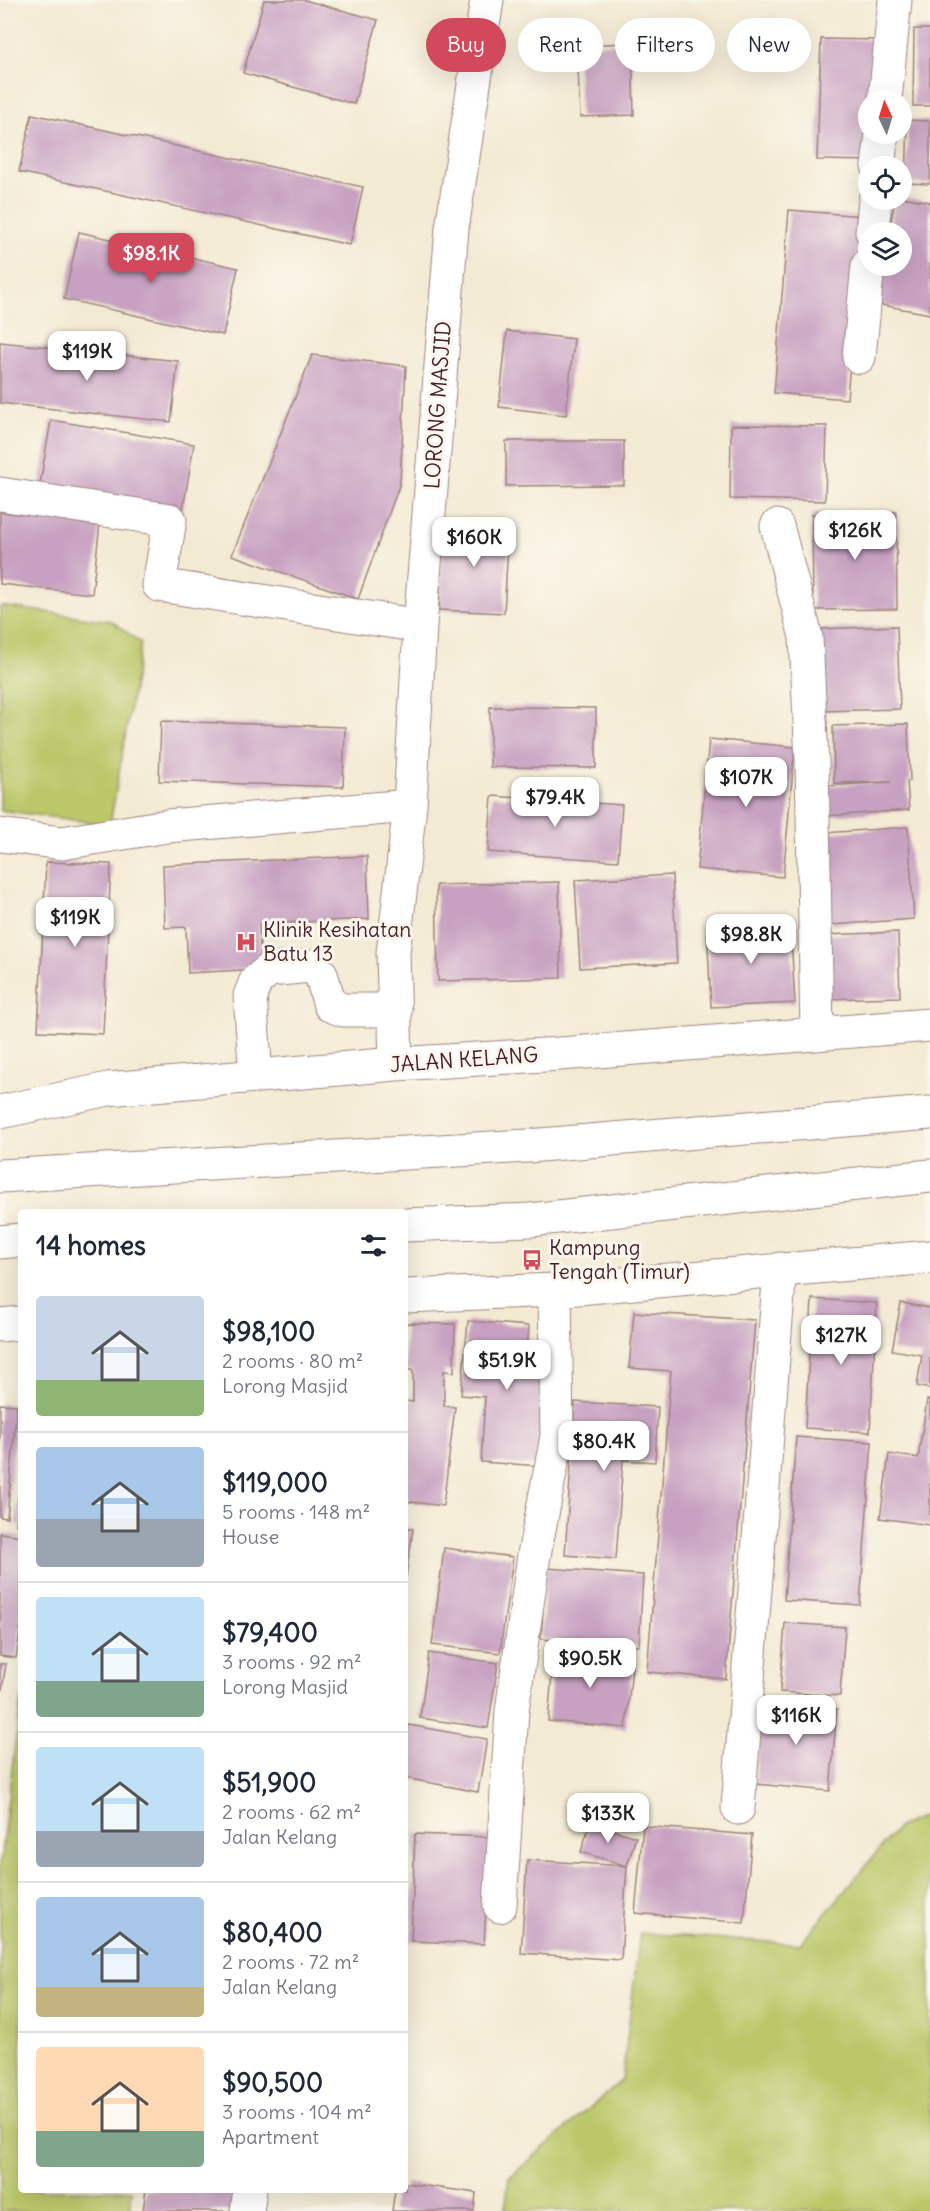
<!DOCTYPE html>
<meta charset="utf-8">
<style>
:root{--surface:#fff;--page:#f6f6f7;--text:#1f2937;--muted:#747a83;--line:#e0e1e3;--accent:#d1495b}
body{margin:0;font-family:Delius,sans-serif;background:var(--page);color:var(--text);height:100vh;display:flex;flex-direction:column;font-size:22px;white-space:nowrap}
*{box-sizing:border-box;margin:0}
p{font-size:20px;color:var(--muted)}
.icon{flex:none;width:33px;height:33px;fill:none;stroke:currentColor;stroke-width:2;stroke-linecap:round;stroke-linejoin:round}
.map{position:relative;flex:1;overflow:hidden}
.panel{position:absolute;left:18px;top:1209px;width:390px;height:984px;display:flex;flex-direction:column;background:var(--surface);border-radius:6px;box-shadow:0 6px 24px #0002}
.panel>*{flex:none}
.hud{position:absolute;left:426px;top:18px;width:414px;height:54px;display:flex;gap:12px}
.needle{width:39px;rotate:356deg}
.fabs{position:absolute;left:858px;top:90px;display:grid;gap:12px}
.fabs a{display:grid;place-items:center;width:54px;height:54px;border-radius:50%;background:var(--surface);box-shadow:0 6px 24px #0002;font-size:30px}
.price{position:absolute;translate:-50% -51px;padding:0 14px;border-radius:12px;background:#fff;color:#222;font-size:20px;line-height:39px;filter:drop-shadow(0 2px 3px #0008)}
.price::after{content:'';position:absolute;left:50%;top:36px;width:18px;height:14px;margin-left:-9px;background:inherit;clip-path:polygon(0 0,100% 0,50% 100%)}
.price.active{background:var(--accent);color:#fff}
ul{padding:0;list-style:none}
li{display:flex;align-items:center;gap:18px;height:150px;padding:0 18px}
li+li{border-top:2px solid var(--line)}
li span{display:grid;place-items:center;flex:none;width:168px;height:120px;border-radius:6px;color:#555}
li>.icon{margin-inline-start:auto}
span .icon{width:72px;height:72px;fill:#fffc;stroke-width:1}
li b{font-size:26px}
h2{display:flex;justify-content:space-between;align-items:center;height:72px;padding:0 18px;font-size:26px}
.pill{padding:0 21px;border-radius:27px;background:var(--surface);box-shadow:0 6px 24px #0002;font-size:21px;line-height:54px}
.pill.active{background:var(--accent);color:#fff}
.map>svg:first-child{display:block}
.green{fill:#bbc86b;stroke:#82744b;stroke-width:1.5}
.building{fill:#c7a1c1}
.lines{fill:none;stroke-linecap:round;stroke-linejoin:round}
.minor-casing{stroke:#9e847f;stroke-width:35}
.highway-casing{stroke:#9e847f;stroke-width:35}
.minor{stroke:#fff;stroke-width:33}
.highway{stroke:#fff;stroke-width:33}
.labels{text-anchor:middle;stroke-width:6;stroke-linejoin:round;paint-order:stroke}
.street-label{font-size:21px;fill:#4a1f2b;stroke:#fbf7ec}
.poi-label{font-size:21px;fill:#4a1f2b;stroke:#fbf7ec;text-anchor:start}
</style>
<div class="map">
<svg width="930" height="2211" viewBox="0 0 930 2211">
<rect width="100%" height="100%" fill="#fbf7ec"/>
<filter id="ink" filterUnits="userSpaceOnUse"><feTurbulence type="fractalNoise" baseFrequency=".0167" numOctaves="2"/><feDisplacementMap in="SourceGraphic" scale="12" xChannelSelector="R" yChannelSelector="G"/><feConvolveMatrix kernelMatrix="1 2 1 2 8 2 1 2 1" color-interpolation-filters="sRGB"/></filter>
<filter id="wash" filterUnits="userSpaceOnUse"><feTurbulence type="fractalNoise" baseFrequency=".008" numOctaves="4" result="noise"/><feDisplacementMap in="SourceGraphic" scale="24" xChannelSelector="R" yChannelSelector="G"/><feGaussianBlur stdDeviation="1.35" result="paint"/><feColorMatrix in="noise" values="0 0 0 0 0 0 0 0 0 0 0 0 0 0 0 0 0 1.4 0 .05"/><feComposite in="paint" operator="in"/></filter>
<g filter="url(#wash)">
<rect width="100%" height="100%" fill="#f3ead3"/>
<path class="green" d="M0 606 112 621 141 643 110 825 0 810Z
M21 1697V2190H132L130 2211H0V1863Z
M930 1813V2211H505L509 2178 622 2080 640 1933 800 1944 898 1827Z"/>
<g id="blocks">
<path class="building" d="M264 0H304L378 20 354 104 243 73Z
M914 29H930V106H913Z
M821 39 881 40 878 100H868V134L876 161 817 160Z
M632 43 634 115 580 117 577 45Z
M32 114 363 187 350 245 19 172Z
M908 120 930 121V184L906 183Z
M902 197 930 202V314L876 304 883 266H902V232H889L895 200H902Z
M789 210 862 216 847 399 774 393Z
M79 232 238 268 223 335 64 299Z
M507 331 574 339 566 415 499 407Z
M0 342 178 361 171 422 0 403Z
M312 355 406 366 400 483 358 599 232 555Z
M51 420 194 444 182 515 39 490Z
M731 425 827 426 825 501 730 499Z
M506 441H624V485L506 486Z
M0 512 100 523 92 594 0 584Z
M896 512 897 609 813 610 812 514Z
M443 524 509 527 504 613 439 610Z
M897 626 900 709 822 711 819 629Z
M490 707 596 708V768L490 767Z
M161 721 345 727 343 787 159 781Z
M908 724 910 781H907L909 810 827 816 825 786 891 782 834 783 833 726Z
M709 739 795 747 783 877 697 869Z
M492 796 622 805 618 861 488 852Z
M908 827 914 919 831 925 824 833Z
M367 856 369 919 259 924 261 969 188 973 186 927 165 928 163 865Z
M46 862 111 864 103 1034 38 1031Z
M672 875 677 963 580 968 575 880Z
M559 882 561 978 438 981 436 885Z
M790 923 795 1003 711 1007 707 927Z
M898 932 900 997 827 999 826 935Z
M812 1299 877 1303 870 1432 805 1428Z
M901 1303 930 1308V1389L917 1386 922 1355 892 1350Z
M634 1312 755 1320 726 1679 647 1672 671 1371 629 1368Z
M468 1321 529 1326 527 1350 547 1351 541 1466 481 1462 485 1397 461 1395Z
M405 1323 455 1324 454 1372 444 1371V1406L455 1407 443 1506 405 1501V1401L413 1402V1370H405Z
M927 1400H930V1525L880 1518 889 1454 918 1458Z
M575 1402 658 1407 655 1462 623 1460 616 1559 565 1555Z
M0 1404 17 1405 7 1518 0 1517Z
M796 1437 872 1442 860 1605 784 1600Z
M19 1491H21V1525H16Z
M405 1527 413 1529 406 1577H405Z
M0 1533 21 1536V1625L16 1658 0 1656Z
M444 1548 513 1557 500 1653 432 1645Z
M546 1568 643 1575 639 1646 541 1639Z
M785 1623 845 1627 840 1696 780 1692Z
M554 1650 633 1657 626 1728 548 1721Z
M429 1653 498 1663 488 1728 420 1718Z
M0 1664H6L1 1696H0Z
M762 1702 837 1709 830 1791 755 1784Z
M409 1725 487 1739 478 1792 405 1778V1746Z
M590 1823 636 1837 627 1866 581 1852Z
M643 1826 752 1835 744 1923 635 1913Z
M415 1834 490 1837 484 1944 411 1941Z
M527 1860 627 1866 621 1960 521 1953Z
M405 2183 476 2193 474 2211H392L395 2190H405Z
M146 2190H235L233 2211H143Z"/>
</g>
</g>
<g filter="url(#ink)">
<use href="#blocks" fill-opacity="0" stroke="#9e847f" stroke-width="1.5"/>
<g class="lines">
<g class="minor-casing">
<path id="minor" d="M885 100 895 0
M878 166 882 134
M872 232 875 200
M859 357 868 265
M0 494 170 520 159 585 420 626
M777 526 806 637 812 761 817 1034
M0 835 62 843 167 826 410 806
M396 1064 393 953 410 806 420 626 452 228 487 0
M256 1076 250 996 256 981 269 970 310 966 321 974 330 1005 343 1010H395
M0 1112 108 1089 396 1064 560 1054 930 1025
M405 1296 555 1290 930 1257
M0 1325 21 1323
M738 1808 780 1269
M500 1906 512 1711 534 1555 557 1437 555 1290
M247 2211 250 2190"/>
</g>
<g class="highway-casing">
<path id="highway" d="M0 1176 528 1146 930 1113
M405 1225 530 1220 930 1176
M0 1242 21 1240"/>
</g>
<use href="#minor" class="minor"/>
<use href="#highway" class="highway"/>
</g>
</g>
<defs>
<g id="hospital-bare" transform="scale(1.62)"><path d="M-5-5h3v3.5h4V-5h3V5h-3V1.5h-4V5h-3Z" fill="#d1495b" stroke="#fbf7ec" stroke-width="2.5" paint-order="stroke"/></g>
<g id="bus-bare" transform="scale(1.62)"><path d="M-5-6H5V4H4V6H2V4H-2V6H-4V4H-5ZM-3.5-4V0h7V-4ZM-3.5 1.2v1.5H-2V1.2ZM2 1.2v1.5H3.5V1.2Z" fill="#d1495b" stroke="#fbf7ec" stroke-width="2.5" paint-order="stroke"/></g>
</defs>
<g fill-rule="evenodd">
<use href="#hospital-bare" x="246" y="942"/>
<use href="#bus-bare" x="532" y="1260"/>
</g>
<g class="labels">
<g class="street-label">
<text transform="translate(438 405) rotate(-86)" y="7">LORONG MASJID</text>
<text transform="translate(464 1060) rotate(-4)" y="7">JALAN KELANG</text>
</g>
<g class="poi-label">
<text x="263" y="937">Klinik Kesihatan<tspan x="263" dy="24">Batu 13</tspan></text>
<text x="549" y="1255">Kampung<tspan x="549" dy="24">Tengah (Timur)</tspan></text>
</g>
</g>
</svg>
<div class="fabs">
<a><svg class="needle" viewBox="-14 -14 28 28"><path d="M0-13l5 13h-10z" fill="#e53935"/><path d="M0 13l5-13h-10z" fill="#747a83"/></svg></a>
<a><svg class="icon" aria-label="locate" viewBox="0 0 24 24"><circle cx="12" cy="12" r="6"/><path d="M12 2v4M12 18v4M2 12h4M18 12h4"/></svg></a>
<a><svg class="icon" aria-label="layers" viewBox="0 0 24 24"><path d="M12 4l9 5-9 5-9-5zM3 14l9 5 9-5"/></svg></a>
</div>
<b class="price active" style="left:151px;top:284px">$98.1K</b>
<b class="price" style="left:87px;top:382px">$119K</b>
<b class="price" style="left:855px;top:561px">$126K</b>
<b class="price" style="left:474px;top:568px">$160K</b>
<b class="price" style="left:746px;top:808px">$107K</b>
<b class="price" style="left:555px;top:828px">$79.4K</b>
<b class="price" style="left:75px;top:948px">$119K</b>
<b class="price" style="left:751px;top:965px">$98.8K</b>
<b class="price" style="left:841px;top:1366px">$127K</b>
<b class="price" style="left:507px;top:1391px">$51.9K</b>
<b class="price" style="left:604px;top:1472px">$80.4K</b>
<b class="price" style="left:590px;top:1689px">$90.5K</b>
<b class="price" style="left:796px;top:1746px">$116K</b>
<b class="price" style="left:608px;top:1844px">$133K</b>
<div class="hud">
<a class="pill active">Buy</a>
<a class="pill">Rent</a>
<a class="pill">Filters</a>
<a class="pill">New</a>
</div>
<section class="panel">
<h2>14 homes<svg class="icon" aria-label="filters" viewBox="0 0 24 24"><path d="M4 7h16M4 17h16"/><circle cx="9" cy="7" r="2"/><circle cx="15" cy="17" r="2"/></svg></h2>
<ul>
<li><span style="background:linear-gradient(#c9d6e8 70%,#8fb573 0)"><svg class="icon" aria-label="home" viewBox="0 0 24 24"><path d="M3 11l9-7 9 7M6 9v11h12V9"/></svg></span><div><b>$98,100</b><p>2 rooms · 80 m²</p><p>Lorong Masjid</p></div></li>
<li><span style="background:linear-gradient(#a9c7e8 60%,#9aa5b1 0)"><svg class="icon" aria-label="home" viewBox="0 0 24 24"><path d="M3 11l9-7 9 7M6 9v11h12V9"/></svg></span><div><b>$119,000</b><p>5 rooms · 148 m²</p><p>House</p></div></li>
<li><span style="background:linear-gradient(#bfe0f5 70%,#7fa58c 0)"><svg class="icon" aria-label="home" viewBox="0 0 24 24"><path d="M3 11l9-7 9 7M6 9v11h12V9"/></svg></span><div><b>$79,400</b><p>3 rooms · 92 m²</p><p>Lorong Masjid</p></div></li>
<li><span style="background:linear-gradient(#bfe0f5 70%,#9aa5b1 0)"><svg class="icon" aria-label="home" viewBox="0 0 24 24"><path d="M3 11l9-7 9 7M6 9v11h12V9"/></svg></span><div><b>$51,900</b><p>2 rooms · 62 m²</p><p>Jalan Kelang</p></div></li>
<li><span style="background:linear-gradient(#a9c7e8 75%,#c2b280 0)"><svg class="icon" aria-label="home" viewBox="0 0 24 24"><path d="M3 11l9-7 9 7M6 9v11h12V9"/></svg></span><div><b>$80,400</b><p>2 rooms · 72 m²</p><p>Jalan Kelang</p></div></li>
<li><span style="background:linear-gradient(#ffd9b3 70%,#7fa58c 0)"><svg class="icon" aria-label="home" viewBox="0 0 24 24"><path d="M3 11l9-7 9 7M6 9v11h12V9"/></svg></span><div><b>$90,500</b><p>3 rooms · 104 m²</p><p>Apartment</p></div></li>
</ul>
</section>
</div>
